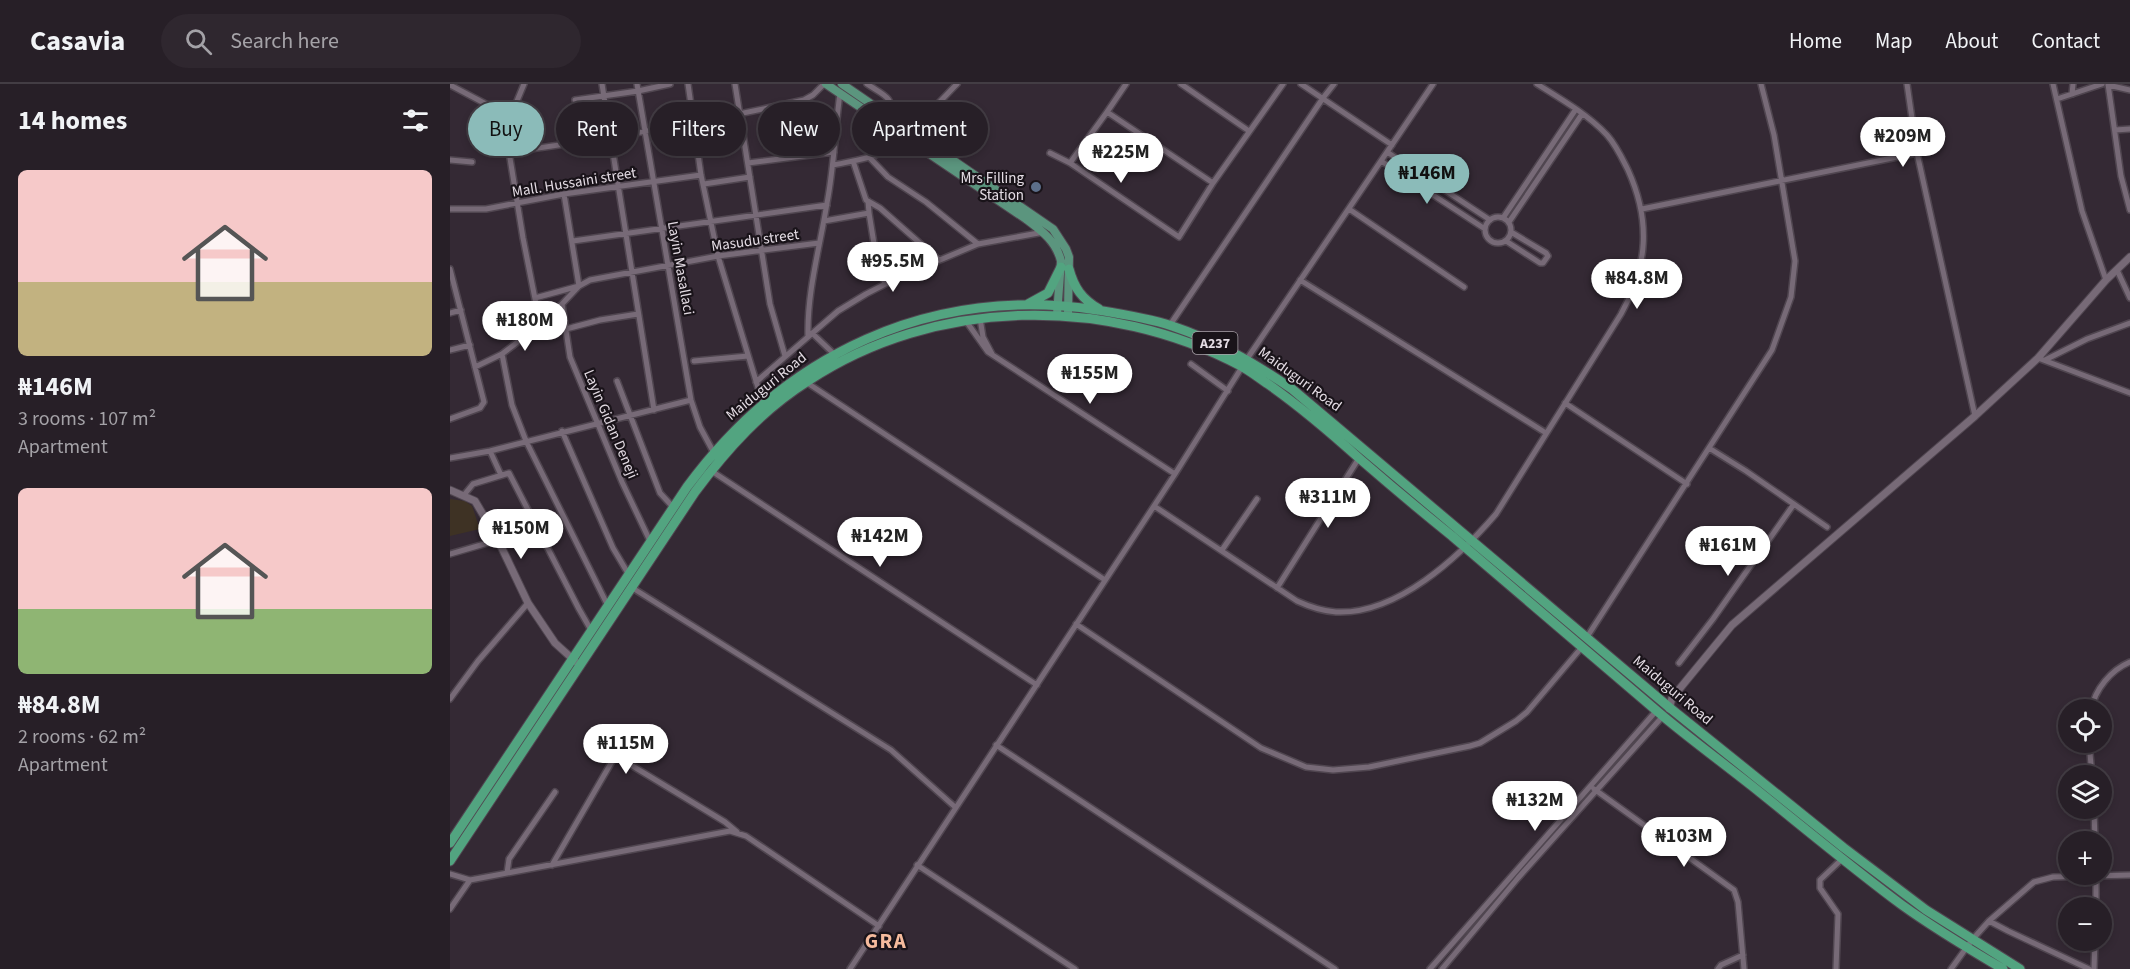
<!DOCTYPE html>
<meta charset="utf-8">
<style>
:root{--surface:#271f27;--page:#2f272f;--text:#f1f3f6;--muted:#a4a2a7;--line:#433d44;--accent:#8bbbb9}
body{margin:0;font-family:"Source Sans 3",sans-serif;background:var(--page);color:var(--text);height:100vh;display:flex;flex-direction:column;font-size:22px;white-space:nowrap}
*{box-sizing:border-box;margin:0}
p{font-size:20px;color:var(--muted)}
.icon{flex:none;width:33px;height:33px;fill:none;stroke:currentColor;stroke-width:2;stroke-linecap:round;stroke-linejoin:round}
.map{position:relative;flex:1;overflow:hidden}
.drawer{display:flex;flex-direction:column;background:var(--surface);width:450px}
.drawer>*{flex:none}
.top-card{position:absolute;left:18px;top:18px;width:570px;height:54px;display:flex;gap:12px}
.fabs{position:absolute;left:1608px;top:615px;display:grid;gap:12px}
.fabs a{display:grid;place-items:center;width:54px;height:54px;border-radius:50%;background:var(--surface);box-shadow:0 3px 9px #0003,0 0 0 2px var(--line);font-size:30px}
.price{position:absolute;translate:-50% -51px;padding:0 14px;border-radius:21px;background:#fff;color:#222;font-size:20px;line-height:39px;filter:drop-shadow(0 2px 3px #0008)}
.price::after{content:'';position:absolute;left:50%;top:36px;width:18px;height:14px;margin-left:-9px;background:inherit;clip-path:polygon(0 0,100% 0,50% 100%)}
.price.active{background:var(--accent);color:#111}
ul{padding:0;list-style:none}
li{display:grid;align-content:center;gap:12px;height:318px;padding:0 18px}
li span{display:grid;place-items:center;height:186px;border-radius:9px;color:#555}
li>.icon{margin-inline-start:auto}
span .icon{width:108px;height:108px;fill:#fffc;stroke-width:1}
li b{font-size:26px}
h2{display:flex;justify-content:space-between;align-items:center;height:72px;padding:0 18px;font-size:26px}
.pill{padding:0 21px;border-radius:27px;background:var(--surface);box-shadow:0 3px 9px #0003,0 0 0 2px var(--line);font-size:21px;line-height:54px}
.pill.active{background:var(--accent);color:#111}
header{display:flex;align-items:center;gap:36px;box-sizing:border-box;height:84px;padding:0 30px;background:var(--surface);border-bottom:2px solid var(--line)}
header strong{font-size:28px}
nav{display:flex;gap:33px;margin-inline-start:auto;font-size:21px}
.search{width:420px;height:54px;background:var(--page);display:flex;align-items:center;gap:15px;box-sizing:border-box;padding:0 21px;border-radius:33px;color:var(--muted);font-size:22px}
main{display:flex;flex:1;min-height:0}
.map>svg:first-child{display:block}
.commercial{fill:#3e3224}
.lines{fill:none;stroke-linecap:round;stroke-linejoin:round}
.minor-casing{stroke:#504650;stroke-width:8}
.tertiary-casing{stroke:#504650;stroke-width:9}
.primary-casing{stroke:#504650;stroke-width:10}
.trunk-casing{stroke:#504650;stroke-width:11}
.minor{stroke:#776a77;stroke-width:5}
.tertiary{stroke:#776a77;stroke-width:7}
.primary{stroke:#5b957e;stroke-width:8}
.trunk{stroke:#52a480;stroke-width:9}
.service-dot{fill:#5c6f8a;stroke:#191319;stroke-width:2}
.labels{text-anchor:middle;stroke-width:4.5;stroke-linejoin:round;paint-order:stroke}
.shield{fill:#191319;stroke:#a7a0a7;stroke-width:1.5}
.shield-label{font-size:14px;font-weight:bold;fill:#e4dce4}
.poi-label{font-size:15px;fill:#e4dce4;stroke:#191319;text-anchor:end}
.street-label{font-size:15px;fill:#e4dce4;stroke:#191319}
.district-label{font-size:21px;font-weight:bold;letter-spacing:1.5px;fill:#f6bb9d;stroke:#191319}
</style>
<header>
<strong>Casavia</strong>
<div class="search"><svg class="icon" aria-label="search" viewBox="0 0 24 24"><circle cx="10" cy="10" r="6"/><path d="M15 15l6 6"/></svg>Search here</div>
<nav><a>Home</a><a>Map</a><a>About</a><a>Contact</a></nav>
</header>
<main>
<section class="drawer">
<h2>14 homes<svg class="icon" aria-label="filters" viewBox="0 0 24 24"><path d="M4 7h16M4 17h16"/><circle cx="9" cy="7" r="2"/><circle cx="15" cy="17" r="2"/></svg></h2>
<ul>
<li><span style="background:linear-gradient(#f6c9c9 60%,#c2b280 0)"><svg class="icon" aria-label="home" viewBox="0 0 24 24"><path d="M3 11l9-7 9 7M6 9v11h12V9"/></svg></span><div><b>₦146M</b><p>3 rooms · 107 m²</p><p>Apartment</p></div></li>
<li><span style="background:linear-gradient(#f6c9c9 65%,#8fb573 0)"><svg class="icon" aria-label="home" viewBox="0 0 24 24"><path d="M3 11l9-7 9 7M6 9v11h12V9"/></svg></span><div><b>₦84.8M</b><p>2 rooms · 62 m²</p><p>Apartment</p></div></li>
</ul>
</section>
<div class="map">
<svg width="1680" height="885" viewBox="0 0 1680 885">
<rect width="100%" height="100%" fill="#342934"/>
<path class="commercial" d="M0 415 15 417 22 422 30 445 0 452Z"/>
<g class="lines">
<g class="minor-casing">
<path id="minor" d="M74 0 62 29 58 50 59 68 73 154 90 240
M152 0 204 326
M187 0 241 316 250 343 264 369
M238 0 251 91 268 172 313 320
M285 0 320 220 335 272
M417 0C433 11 444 12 441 33
M676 0 657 28 763 99 833 0
M731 0 799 47
M851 0 942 61
M1457 0 1467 69
M1603 0 1632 127 1656 196
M1658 0 1671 92 1680 126
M0 1 36 20 62 29
M1658 1 1680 6
M1622 10 1623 0
M1607 15 1652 0
M125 16 188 7 220 0
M1665 46 1680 45
M59 68C157 55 257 38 354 16L363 11 374 0
M937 68 1040 136
M600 69 620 79 729 153 763 99
M419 73 438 93 476 118 528 160
M0 76 22 78
M403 77 416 116 430 124 489 176
M931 77 1035 145
M298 79 384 68
M620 79 657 28
M383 81C402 77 421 75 438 65 458 54 489 18 507 0
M254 100 300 93
M0 125H36L114 110 251 91
M899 125 1014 203
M1192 125 1467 69 1525 332
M419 129 427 178 435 200
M1035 146a13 13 0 1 1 26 0a13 13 0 1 1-26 0Z
M1053 134 1126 25
M374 137 419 129 418 117
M1059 138 1132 30
M123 157 377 121
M1056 157 1090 179H1093L1098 172 1096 169 1061 148
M0 185 34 318 30 324 0 335
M1667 186 1680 214
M850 196 1096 349
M85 214 129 202 114 110
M112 220 129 202 140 196 268 172 369 159
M0 229 11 226
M530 234 533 253 542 270
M516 237 538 268 725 390
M720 241 873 14 884 0
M116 245 150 236 188 230
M362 249 384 270
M358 252C357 207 370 163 377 119 384 83 385 46 390 9
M0 266 20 261
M1588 274 1680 309
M1595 276 1637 255 1680 239
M244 277 298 272
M741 280 778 307
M25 283 52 270
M167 297 210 409 223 423
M306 298 388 227 416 210 447 194 528 160 594 148
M356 298 655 496
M1115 319 1237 400
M112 347 163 464 179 491
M1259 364 1296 387 1377 443
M40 367 51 391
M0 374 40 367 241 316
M260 386 587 601
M14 411 23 400 59 389 129 525 141 546
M704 422 847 517C860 523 872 527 886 528 947 531 1009 473 1046 430L1171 230C1198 182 1201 137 1178 86 1172 74 1166 61 1157 51 1137 30 1111 15 1087 0
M772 466 807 415
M0 470 48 456
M181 503 441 666 505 723
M827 504 909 374
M158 522 76 357 62 321 52 270 82 247 112 220 120 273 172 398 201 459
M626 540 811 664 856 683 883 686 919 683 1020 662 1030 659 1066 637 1077 628 1132 563
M1137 553 1322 266 1341 213 1345 177 1324 51 1311 0
M1229 579 1263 535 1344 420
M0 615 28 577 78 519
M1641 626C1645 605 1661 586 1680 578
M1639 658 1642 692
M546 661 885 885
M1144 705 1284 806 1288 818 1294 885
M1644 724 1645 758
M102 781 164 674 171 675 275 738 287 748
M467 781 625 885
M57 789 59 775 105 708
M0 790 20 796 280 747 296 752 429 842
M1646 824V790
M0 825 20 796
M1539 837 1558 847 1639 885
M400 885 725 390 797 275 983 0
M980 885 1207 626
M992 885 1068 794 1213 632
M1268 885 1271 881 1293 871
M1386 885 1388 830 1370 804V796L1392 775
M1501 885 1522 856 1539 837 1584 798 1603 793 1680 791
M1644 885 1645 856"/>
</g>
<g class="tertiary-casing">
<path id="tertiary" d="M0 406 25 417 48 456 78 519 105 559 126 578
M1219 625 1222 614 1282 541 1525 332 1588 274 1656 196 1680 173"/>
</g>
<g class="primary-casing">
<path id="primary" d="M376 0 576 135C592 147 606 157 611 177L607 230
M392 0 603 145 616 165 619 173 618 229"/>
</g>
<g class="trunk-casing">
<path id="trunk" d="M619 185C624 204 632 215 649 225
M578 220 598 209 611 183
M0 759 237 403C335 270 480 201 647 226 672 230 698 234 722 242 767 257 804 279 842 305L1220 624 1394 764 1476 826 1570 885
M0 777 245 408C277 365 312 326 358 297 485 213 657 211 791 282 800 287 809 294 818 300 851 323 880 348 910 375 940 401 971 427 1002 452 1073 512 1143 573 1214 633 1243 657 1273 679 1302 702 1352 742 1401 783 1452 821 1484 844 1519 865 1553 885"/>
</g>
<use href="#minor" class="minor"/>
<use href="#tertiary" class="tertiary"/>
<use href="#primary" class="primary"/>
<use href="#trunk" class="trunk"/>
</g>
<circle class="service-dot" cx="586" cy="103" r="6"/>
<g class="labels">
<rect class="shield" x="742.5" y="248" width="45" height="22" rx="4.5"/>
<g class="shield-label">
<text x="765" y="264">A237</text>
</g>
<g class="poi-label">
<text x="574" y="99">Mrs Filling<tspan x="574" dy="17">Station</tspan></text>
</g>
<g class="street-label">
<text transform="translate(124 98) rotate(-9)" y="5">Mall. Hussaini street</text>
<text transform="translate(305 156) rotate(-8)" y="5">Masudu street</text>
<text transform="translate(231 184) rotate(80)" y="5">Layin Masallaci</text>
<text transform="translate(850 295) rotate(36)" y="5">Maiduguri Road</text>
<text transform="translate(316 302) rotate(-39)" y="5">Maiduguri Road</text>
<text transform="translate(161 340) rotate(67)" y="5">Layin Gidan Deneji</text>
<text transform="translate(1223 606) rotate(40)" y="5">Maiduguri Road</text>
</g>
<g class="district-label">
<text x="436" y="864">GRA</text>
</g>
</g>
</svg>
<div class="fabs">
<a><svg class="icon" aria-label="locate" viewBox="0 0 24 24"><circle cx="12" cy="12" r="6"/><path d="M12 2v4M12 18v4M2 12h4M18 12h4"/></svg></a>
<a><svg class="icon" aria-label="layers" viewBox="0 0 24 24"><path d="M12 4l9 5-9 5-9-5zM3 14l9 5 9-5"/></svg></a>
<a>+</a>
<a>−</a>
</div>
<b class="price" style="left:1453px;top:84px">₦209M</b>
<b class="price" style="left:671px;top:100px">₦225M</b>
<b class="price active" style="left:977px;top:121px">₦146M</b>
<b class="price" style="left:443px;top:209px">₦95.5M</b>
<b class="price" style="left:1187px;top:226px">₦84.8M</b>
<b class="price" style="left:75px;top:268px">₦180M</b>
<b class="price" style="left:640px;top:321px">₦155M</b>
<b class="price" style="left:878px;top:445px">₦311M</b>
<b class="price" style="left:71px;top:476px">₦150M</b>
<b class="price" style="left:430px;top:484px">₦142M</b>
<b class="price" style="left:1278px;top:493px">₦161M</b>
<b class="price" style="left:176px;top:691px">₦115M</b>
<b class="price" style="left:1085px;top:748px">₦132M</b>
<b class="price" style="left:1234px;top:784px">₦103M</b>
<div class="top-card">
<a class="pill active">Buy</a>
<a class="pill">Rent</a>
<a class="pill">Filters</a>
<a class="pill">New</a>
<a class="pill">Apartment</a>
</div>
</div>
</main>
